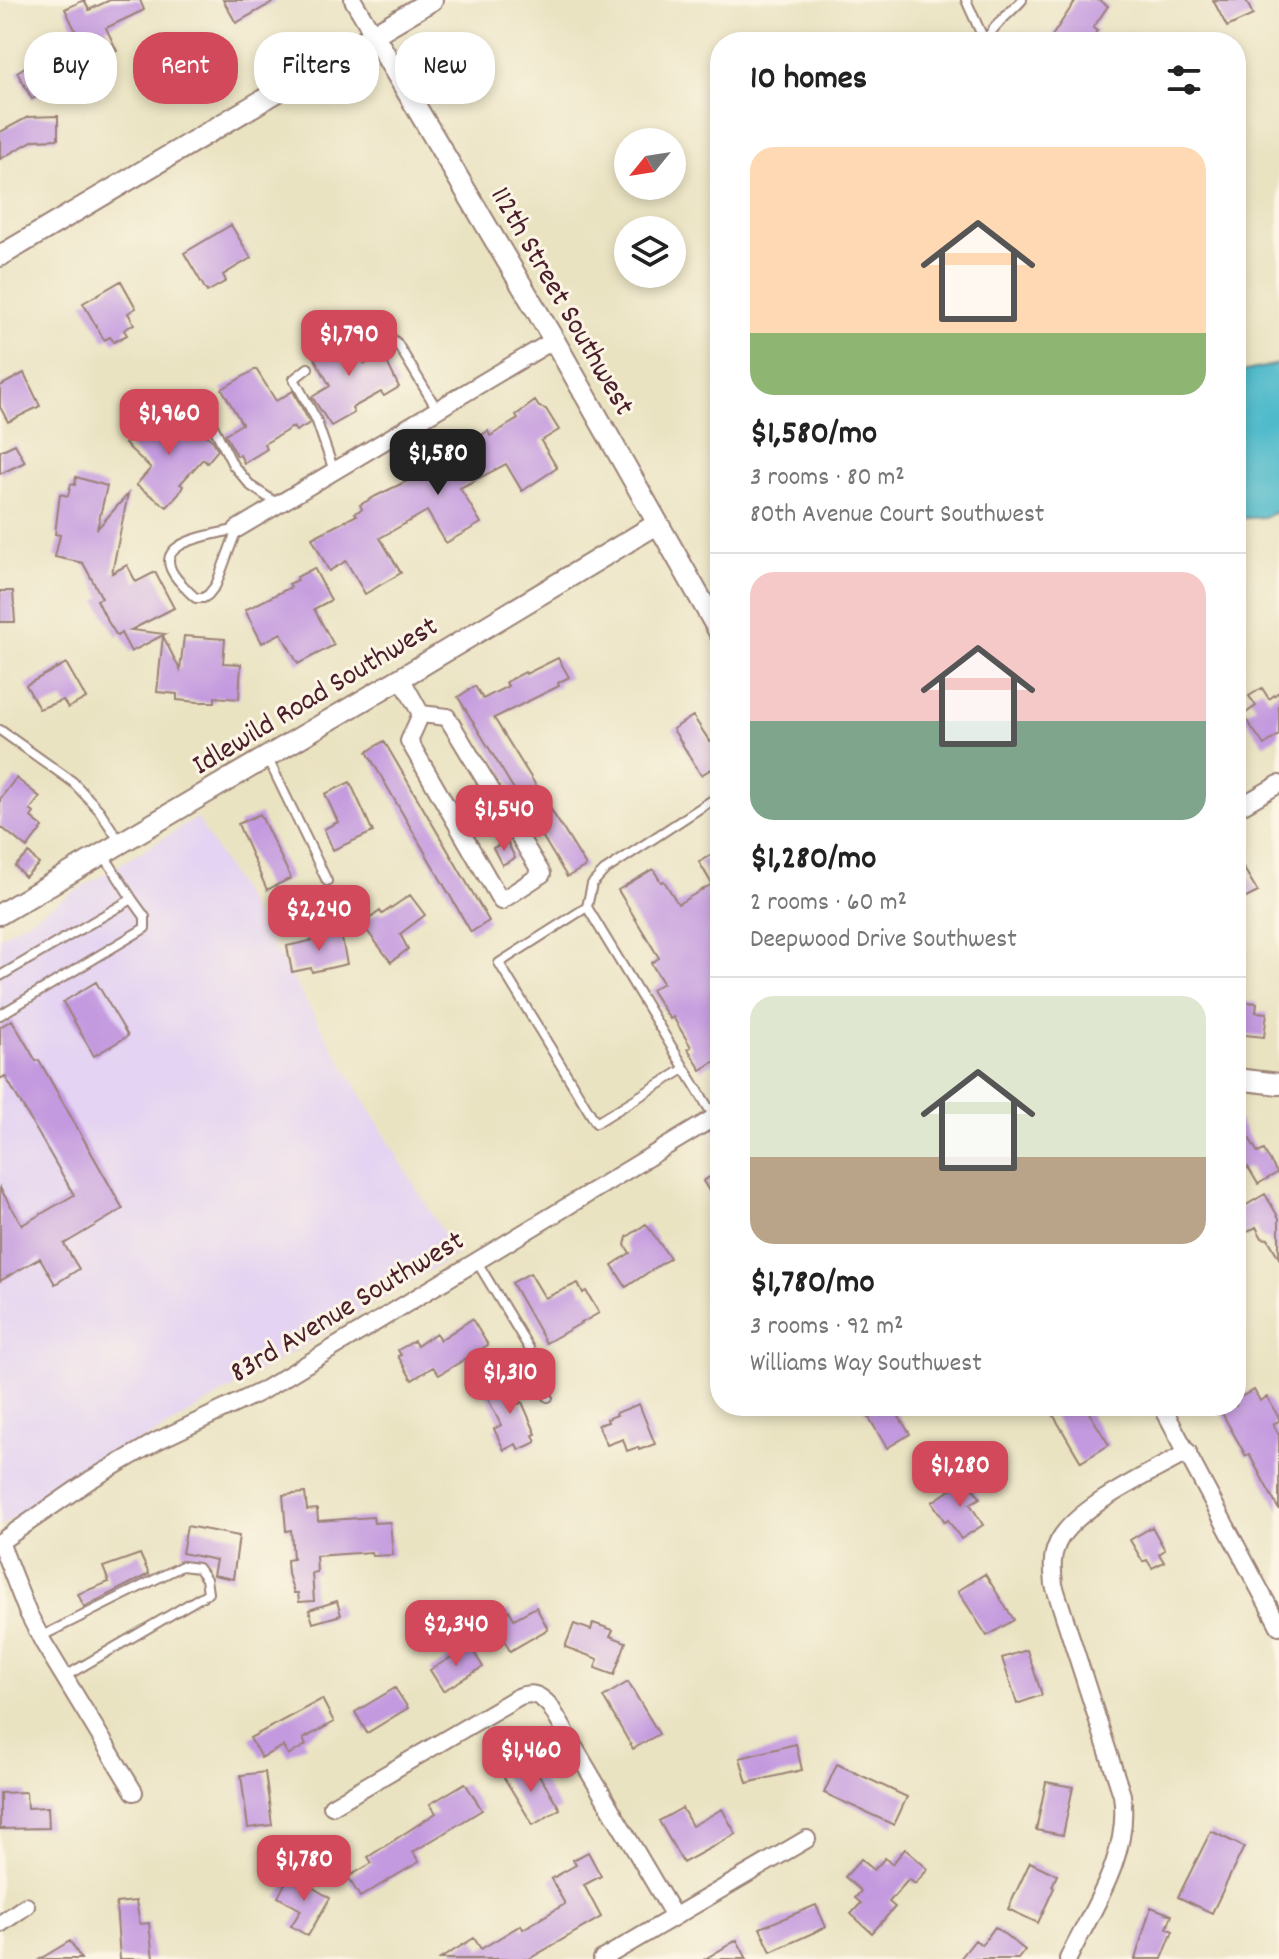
<!DOCTYPE html>
<meta charset="utf-8">
<style>
:root{--surface:#fff;--page:#f2f2f2;--text:#222;--muted:#767676;--line:#e0e0e0;--accent:#d1495b}
body{margin:0;font-family:Dekko,sans-serif;background:var(--page);color:var(--text);height:100vh;display:flex;flex-direction:column;font-size:30px;white-space:nowrap}
*{box-sizing:border-box;margin:0}
p{font-size:26px;color:var(--muted)}
.icon{flex:none;width:44px;height:44px;fill:none;stroke:currentColor;stroke-width:2;stroke-linecap:round;stroke-linejoin:round}
.map{position:relative;flex:1;overflow:hidden}
.details{position:absolute;left:710px;top:32px;width:536px;height:1384px;display:flex;flex-direction:column;background:var(--surface);border-radius:32px;box-shadow:0 4px 12px #0003}
.details>*{flex:none}
.banner{position:absolute;left:24px;top:32px;width:566px;height:72px;display:flex;gap:16px}
.needle{width:52px;rotate:240deg}
.buttons{position:absolute;left:614px;top:128px;display:grid;gap:16px}
.buttons a{display:grid;place-items:center;width:72px;height:72px;border-radius:50%;background:var(--surface);box-shadow:0 4px 12px #0003;font-size:40px}
.price{position:absolute;translate:-50% -68px;padding:0 18px;border-radius:16px;background:var(--accent);color:#fff;font-size:26px;line-height:52px;filter:drop-shadow(0 2px 4px #0008)}
.price::after{content:'';position:absolute;left:50%;top:48px;width:24px;height:18px;margin-left:-12px;background:inherit;clip-path:polygon(0 0,100% 0,50% 100%)}
.price.current{background:#222;color:#fff}
ul{padding:0;list-style:none}
li{display:grid;align-content:center;gap:16px;height:424px;padding:0 40px}
li+li{border-top:2px solid var(--line)}
li span{display:grid;place-items:center;height:248px;border-radius:24px;color:#555}
li>.icon{margin-inline-start:auto}
span .icon{width:144px;height:144px;fill:#fffc;stroke-width:1}
li b{font-size:34px}
h2{display:flex;justify-content:space-between;align-items:center;height:96px;padding:0 40px;font-size:34px}
.pill{padding:0 28px;border-radius:32px;background:var(--surface);box-shadow:0 4px 12px #0003;font-size:28px;line-height:72px}
.pill.current{background:var(--accent);color:#fff}
.map>svg:first-child{display:block}
.built{fill:#e4d3f2}
.water{fill:#4fbaca;stroke:#4c6c7a;stroke-width:2}
.building{fill:#c399df}
.lines{fill:none;stroke-linecap:round;stroke-linejoin:round}
.service-casing{stroke:#9a8176;stroke-width:12}
.minor-casing{stroke:#9a8176;stroke-width:20}
.tertiary-casing{stroke:#9a8176;stroke-width:24}
.service{stroke:#fff;stroke-width:8}
.minor{stroke:#fff;stroke-width:16}
.tertiary{stroke:#fff;stroke-width:20}
.labels{text-anchor:middle;stroke-width:6;stroke-linejoin:round;paint-order:stroke}
.street-label{font-size:30px;fill:#4a1f2b;stroke:#fcf5e5}
</style>
<div class="map">
<svg width="1279" height="1959" viewBox="0 0 1279 1959">
<rect width="100%" height="100%" fill="#fcf5e5"/>
<filter id="ink" filterUnits="userSpaceOnUse"><feTurbulence type="fractalNoise" baseFrequency=".0125" numOctaves="2"/><feDisplacementMap in="SourceGraphic" scale="16" xChannelSelector="R" yChannelSelector="G"/><feConvolveMatrix kernelMatrix="1 2 1 2 8 2 1 2 1" color-interpolation-filters="sRGB"/></filter>
<filter id="wash" filterUnits="userSpaceOnUse"><feTurbulence type="fractalNoise" baseFrequency=".006" numOctaves="4" result="noise"/><feDisplacementMap in="SourceGraphic" scale="32" xChannelSelector="R" yChannelSelector="G"/><feGaussianBlur stdDeviation="1.8" result="paint"/><feColorMatrix in="noise" values="0 0 0 0 0 0 0 0 0 0 0 0 0 0 0 0 0 1.4 0 .05"/><feComposite in="paint" operator="in"/></filter>
<g filter="url(#wash)">
<rect width="100%" height="100%" fill="#eae3c2"/>
<path class="built" d="M197 818 456 1255 0 1526V937Z"/>
<path class="water" d="M1279 364V511L1264 517 1236 519V373Z"/>
<g id="blocks">
<path class="building" d="M84 0 89 10 110 0H140L144 10 106 28 117 51 91 63 65 9Z
M223 0H277L236 23Z
M1076 0H1099L1108 6 1093 28 1097 31 1090 42H1048Z
M1213 0H1246L1253 15 1227 27Z
M38 59 54 86 32 99 17 72Z
M58 116V139L34 140 0 159V132L28 117Z
M231 225 251 258 223 275 226 281 207 292 184 253Z
M121 281 136 308 128 313 134 324 124 330 127 335 114 342 110 337 104 340 83 303Z
M345 330 365 364 383 354 399 387 384 396 381 392 352 408 354 413 331 426 312 397 330 386 310 350Z
M256 369 276 401 293 391 310 423 296 431 293 427 264 444 267 449 244 463 240 455 237 456 225 434 242 424 222 389Z
M24 373 40 406 8 422 0 407V386Z
M535 401 539 407 546 409 559 430 541 441 557 468 522 491 506 464 460 488 481 523 446 543 427 511 380 538 401 573 365 594 346 561 329 571 312 538 357 515 355 513 362 509 360 505 376 496 438 466 436 463 488 431 490 436 518 419 516 415Z
M152 414 178 438 192 422 213 441 218 450 207 463 203 459 180 484 183 486 179 494 167 507 136 485 151 468 125 444Z
M15 444 25 462 0 474V451Z
M76 477 107 486 97 529 128 494 112 573 127 565 136 582 155 572 174 608 131 630 165 634 131 652 121 633 117 636 107 620 97 600 102 598 83 563 55 557 60 535 55 534 60 494 68 496 71 484 75 485Z
M314 568 331 600 314 609 334 645 298 664 281 633 262 643 245 610 291 587 289 584 298 580 297 577Z
M0 591H13L15 622H0Z
M163 636 180 670 184 636 225 639 223 663 241 664 239 699 215 697V702H198L177 700V694L157 692Z
M558 658 569 677 558 683 559 686 494 718 586 866 567 877 458 697 475 686 483 699 508 686 506 682 525 672 526 674Z
M66 663 86 698 68 708 63 700 39 709 26 685Z
M1262 688 1269 699 1279 692V735L1264 745 1243 715 1256 706 1249 696Z
M693 716 710 742 720 736V764L701 775 673 729Z
M384 741 489 921 471 932 367 752Z
M16 778 40 797 30 810 34 813 31 817 43 827 27 848 0 826V799Z
M350 782 373 832 333 850 324 829 338 822 325 794Z
M260 814 291 878 267 890 238 824Z
M507 841 515 858 502 865 493 848Z
M720 849V1058L701 1070 688 1049 691 1047 673 1017 670 1019 651 990 663 983 651 963 659 958 618 890 653 869 661 882 664 881 678 904 712 884 699 862Z
M29 853 39 864 25 877 15 866Z
M1236 855 1258 892 1236 903Z
M410 895 425 915 400 934 408 949 391 962 362 924 380 911 382 914Z
M340 929 347 964 312 972 311 968 292 972 287 946 319 939 318 933Z
M96 982 128 1036 94 1056 63 1002Z
M1236 1001 1257 1003 1256 1012 1267 1013 1264 1037 1236 1034Z
M12 1020 36 1061 39 1060 123 1209 64 1244 79 1269 55 1284 40 1258 0 1281V1188L22 1225 74 1195 5 1076 0 1079V1027Z
M1236 1116 1258 1153 1264 1150 1277 1173 1258 1184 1248 1167 1236 1174Z
M720 1171V1209L703 1181Z
M1265 1194 1279 1218V1258L1268 1239 1262 1238 1256 1227 1236 1239V1211Z
M646 1224 670 1258 626 1287 612 1265 630 1253 625 1245 627 1237Z
M530 1273 545 1298 578 1283 583 1293 586 1291 599 1313 546 1343 512 1283Z
M472 1319 488 1345 439 1375 433 1367 412 1380 398 1356 401 1355 398 1350 414 1341 417 1346 436 1333 440 1340Z
M505 1377 519 1404 522 1402 536 1434 533 1435 536 1442 519 1450 516 1444 504 1450 494 1429 501 1425 483 1389Z
M1254 1390 1260 1401 1267 1397 1279 1418V1421L1273 1424 1279 1435V1510L1249 1454 1246 1456 1218 1406H1236V1399Z
M639 1404 655 1444 639 1450 638 1447 627 1451 623 1439 607 1445 598 1425 608 1422 607 1419 617 1415 616 1413Z
M862 1406H892L910 1434 887 1448Z
M1048 1406H1085L1109 1445 1081 1462Z
M967 1479 980 1498 970 1504 983 1525 961 1539 948 1520 945 1522 932 1502Z
M305 1493 307 1510 317 1509 318 1521 373 1517 374 1523 390 1522 393 1555 372 1556 371 1552 316 1556 317 1572 312 1573 314 1601 299 1602 298 1593H294L288 1574 287 1560 293 1559 291 1530 286 1531 283 1495Z
M187 1526 239 1536 233 1579 213 1575 216 1560 182 1553Z
M1152 1527 1165 1550 1159 1554 1164 1562 1152 1568 1147 1560 1143 1562 1130 1540Z
M140 1554 149 1574 84 1607 78 1594 109 1582 103 1567Z
M985 1574 1014 1620 987 1636 958 1591Z
M337 1601 341 1615 313 1623 309 1610Z
M536 1607 548 1629 510 1651 493 1619 509 1610 514 1619Z
M593 1623 613 1630 610 1636 626 1642 614 1675 595 1668 598 1659 565 1647 574 1624 591 1630Z
M470 1646 483 1667 443 1691 430 1670Z
M1027 1650 1042 1695 1017 1704 1002 1658Z
M628 1682 659 1734 633 1749 603 1697Z
M395 1688 408 1708 367 1733 355 1712Z
M322 1699 334 1722 303 1739 306 1745 288 1755 283 1746 261 1758 250 1738Z
M796 1744 802 1770 747 1783 740 1758Z
M523 1763 533 1779 539 1775 560 1809 533 1825 503 1776Z
M837 1764 907 1797 894 1825 824 1793Z
M265 1772 272 1825 248 1828 241 1775Z
M1046 1782 1073 1787 1063 1835 1036 1830Z
M465 1783 482 1810 413 1852 419 1862 360 1897 348 1877 372 1863 368 1857 436 1813 430 1804Z
M26 1792 27 1808 48 1807 49 1828 0 1829V1793Z
M682 1808 692 1826 722 1809 736 1834 683 1863 659 1821Z
M1211 1831 1244 1847 1212 1913 1178 1897Z
M905 1849 928 1869 915 1884 909 1879 889 1902 895 1907 872 1933 851 1914 861 1903 855 1898 861 1891 845 1877 861 1859 874 1870 885 1858 892 1864Z
M588 1852 601 1876 584 1885 601 1917 529 1959H440L474 1938 481 1949 521 1925 523 1929 565 1904 551 1879 576 1865 573 1860Z
M1030 1862 1057 1875 1052 1886 1054 1888 1038 1923 1008 1909Z
M290 1874 330 1898 308 1936 291 1926 301 1910 278 1897Z
M136 1901 140 1924 149 1923 153 1959H120L116 1903Z
M816 1905 826 1927 771 1952 760 1928Z
M1151 1907 1172 1915 1167 1928 1173 1931 1162 1959H1135Z
M995 1927 1025 1950 1018 1959H960L975 1940 982 1945Z
M737 1940 747 1959H705Z
M70 1941 81 1959H40Z"/>
</g>
</g>
<g filter="url(#ink)">
<use href="#blocks" fill-opacity="0" stroke="#9a8176" stroke-width="2"/>
<g class="lines">
<g class="service-casing">
<path id="service" d="M966 0 985 42
M986 42C992 25 1010 14 1022 0
M371 337 386 334 397 343 437 409
M308 368 294 379 316 419 334 471
M171 417 177 410H189L208 416 233 465 251 486 278 504
M237 529 216 585 208 595 203 598H196C189 593 184 586 178 580 145 541 212 536 237 529Z
M0 730 73 782 99 810 120 842
M267 757 327 881
M587 907 592 884 604 871 720 795
M0 976 132 899 103 854
M0 1015 145 928V917L132 899
M684 1069 596 1123 499 963 587 907 714 1117
M477 1262 529 1348 548 1397
M40 1637 182 1566 198 1568 206 1579 208 1593 64 1677"/>
</g>
<g class="minor-casing">
<path id="minor" d="M353 0 373 34
M237 529 554 340
M401 678 421 714 409 741 501 901 542 874 447 717 421 714
M1236 809 1279 784
M1162 1406 1279 1626
M0 1542 90 1480 157 1441 262 1391 720 1114
M0 1542 27 1611 43 1642 134 1792
M332 1806 518 1697C532 1691 540 1695 550 1706L674 1916
M0 1924 26 1906
M602 1959 807 1839
M1068 1959C1093 1908 1131 1854 1122 1795L1054 1585C1053 1572 1051 1559 1056 1547 1069 1509 1153 1472 1188 1452"/>
</g>
<g class="tertiary-casing">
<path id="tertiary" d="M373 34 554 340 720 633
M0 256 432 0
M0 914 401 678 657 524
M1236 1079 1279 1084"/>
</g>
<use href="#service" class="service"/>
<use href="#minor" class="minor"/>
<use href="#tertiary" class="tertiary"/>
</g>
</g>
<g class="labels">
<g class="street-label">
<text transform="translate(564 300) rotate(60)" y="10">112th Street Southwest</text>
<text transform="translate(314 694) rotate(-31)" y="10">Idlewild Road Southwest</text>
<text transform="translate(346 1305) rotate(-31)" y="10">83rd Avenue Southwest</text>
</g>
</g>
</svg>
<div class="buttons">
<a><svg class="needle" viewBox="-14 -14 28 28"><path d="M0-13l5 13h-10z" fill="#e53935"/><path d="M0 13l5-13h-10z" fill="#767676"/></svg></a>
<a><svg class="icon" aria-label="layers" viewBox="0 0 24 24"><path d="M12 4l9 5-9 5-9-5zM3 14l9 5 9-5"/></svg></a>
</div>
<b class="price" style="left:349px;top:378px">$1,790</b>
<b class="price" style="left:169px;top:457px">$1,960</b>
<b class="price current" style="left:438px;top:497px">$1,580</b>
<b class="price" style="left:504px;top:853px">$1,540</b>
<b class="price" style="left:319px;top:953px">$2,240</b>
<b class="price" style="left:510px;top:1416px">$1,310</b>
<b class="price" style="left:960px;top:1509px">$1,280</b>
<b class="price" style="left:456px;top:1668px">$2,340</b>
<b class="price" style="left:531px;top:1794px">$1,460</b>
<b class="price" style="left:304px;top:1903px">$1,780</b>
<div class="banner">
<a class="pill">Buy</a>
<a class="pill current">Rent</a>
<a class="pill">Filters</a>
<a class="pill">New</a>
</div>
<section class="details">
<h2>10 homes<svg class="icon" aria-label="filters" viewBox="0 0 24 24"><path d="M4 7h16M4 17h16"/><circle cx="9" cy="7" r="2"/><circle cx="15" cy="17" r="2"/></svg></h2>
<ul>
<li><span style="background:linear-gradient(#ffd9b3 75%,#8fb573 0)"><svg class="icon" aria-label="home" viewBox="0 0 24 24"><path d="M3 11l9-7 9 7M6 9v11h12V9"/></svg></span><div><b>$1,580/mo</b><p>3 rooms · 80 m²</p><p>80th Avenue Court Southwest</p></div></li>
<li><span style="background:linear-gradient(#f6c9c9 60%,#7fa58c 0)"><svg class="icon" aria-label="home" viewBox="0 0 24 24"><path d="M3 11l9-7 9 7M6 9v11h12V9"/></svg></span><div><b>$1,280/mo</b><p>2 rooms · 60 m²</p><p>Deepwood Drive Southwest</p></div></li>
<li><span style="background:linear-gradient(#dfe7d0 65%,#b9a48a 0)"><svg class="icon" aria-label="home" viewBox="0 0 24 24"><path d="M3 11l9-7 9 7M6 9v11h12V9"/></svg></span><div><b>$1,780/mo</b><p>3 rooms · 92 m²</p><p>Williams Way Southwest</p></div></li>
</ul>
</section>
</div>
